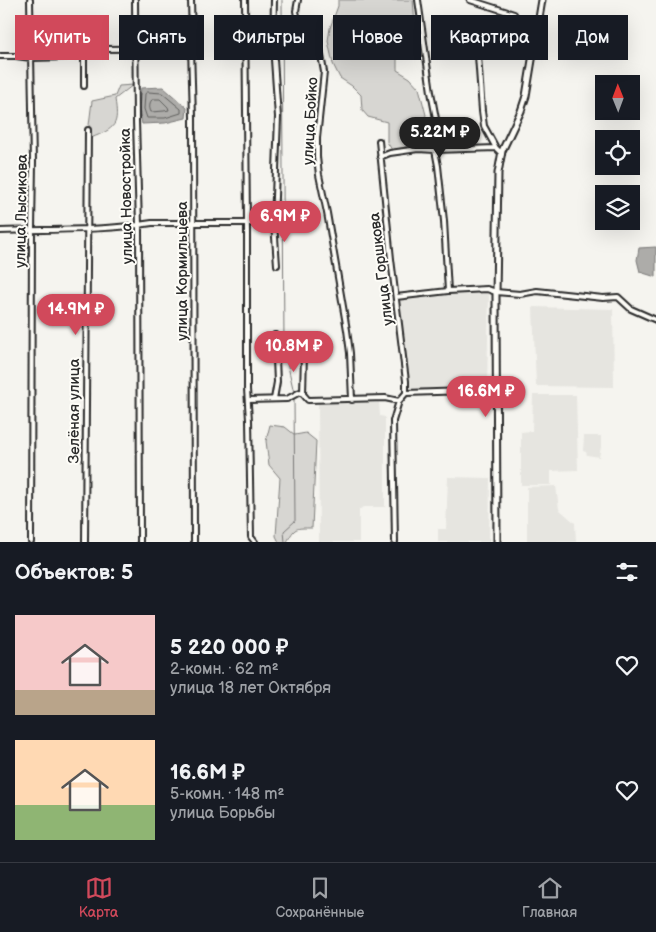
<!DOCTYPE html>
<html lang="ru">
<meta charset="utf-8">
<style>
:root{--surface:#171b24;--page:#242831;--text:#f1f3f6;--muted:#9ea1a6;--line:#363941;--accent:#d1495b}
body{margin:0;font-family:"Balsamiq Sans",sans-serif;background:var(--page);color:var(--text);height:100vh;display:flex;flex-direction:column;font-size:19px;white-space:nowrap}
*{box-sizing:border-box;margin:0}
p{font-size:16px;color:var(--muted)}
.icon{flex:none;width:28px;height:28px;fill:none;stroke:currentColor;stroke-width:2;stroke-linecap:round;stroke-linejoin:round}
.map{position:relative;height:542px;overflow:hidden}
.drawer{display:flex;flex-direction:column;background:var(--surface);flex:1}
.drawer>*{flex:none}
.guide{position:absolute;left:15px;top:15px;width:626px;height:45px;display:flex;gap:10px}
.needle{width:32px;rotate:359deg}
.fabs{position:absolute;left:595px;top:75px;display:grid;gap:10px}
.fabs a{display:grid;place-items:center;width:45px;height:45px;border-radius:0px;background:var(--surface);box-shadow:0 5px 20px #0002;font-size:25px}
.price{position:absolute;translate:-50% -42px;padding:0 11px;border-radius:18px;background:var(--accent);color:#fff;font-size:16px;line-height:32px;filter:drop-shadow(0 1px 2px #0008)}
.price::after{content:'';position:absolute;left:50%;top:30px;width:15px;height:11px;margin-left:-8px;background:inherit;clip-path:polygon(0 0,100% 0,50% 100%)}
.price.current{background:#222;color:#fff}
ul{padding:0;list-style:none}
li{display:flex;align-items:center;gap:15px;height:125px;padding:0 15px}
li span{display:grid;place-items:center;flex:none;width:140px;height:100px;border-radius:0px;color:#555}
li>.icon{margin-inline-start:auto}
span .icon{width:60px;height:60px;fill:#fffc;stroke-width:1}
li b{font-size:21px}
h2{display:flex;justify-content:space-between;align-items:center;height:60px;padding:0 15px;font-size:21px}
.pill{padding:0 18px;border-radius:0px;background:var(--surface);box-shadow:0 5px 20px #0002;font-size:18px;line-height:45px}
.pill.current{background:var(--accent);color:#fff}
.dock{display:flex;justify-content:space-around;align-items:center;height:70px;border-top:1px solid var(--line);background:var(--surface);font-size:14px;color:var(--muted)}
.dock a{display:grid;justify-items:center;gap:2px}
.dock .current{color:var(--accent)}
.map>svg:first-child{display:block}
.built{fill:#e6e5e0}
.green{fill:#d7d6d2;stroke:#81807e}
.water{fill:#adaca9;stroke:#797877}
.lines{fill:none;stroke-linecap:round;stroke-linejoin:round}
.shore{stroke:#5f5f5d;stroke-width:1}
.stream{stroke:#797877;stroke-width:1}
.minor-casing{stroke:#2b2b2b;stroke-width:8}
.tertiary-casing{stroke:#2b2b2b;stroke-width:9}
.minor{stroke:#fdfcf7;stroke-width:4}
.tertiary{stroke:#fdfcf7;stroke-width:5}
.labels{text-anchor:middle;stroke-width:4;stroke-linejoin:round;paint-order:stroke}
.street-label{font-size:15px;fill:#2b2b2b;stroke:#fdfcf7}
</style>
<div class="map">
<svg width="656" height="542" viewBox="0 0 656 542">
<rect width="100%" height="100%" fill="#f5f4ef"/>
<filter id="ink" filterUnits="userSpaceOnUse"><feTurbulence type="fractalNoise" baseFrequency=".02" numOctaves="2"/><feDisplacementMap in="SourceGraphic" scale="10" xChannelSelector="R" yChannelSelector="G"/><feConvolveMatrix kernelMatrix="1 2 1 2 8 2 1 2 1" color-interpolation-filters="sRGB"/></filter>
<g filter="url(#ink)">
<path class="built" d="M489 291 487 388 409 390 399 300 407 297Z
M533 307 613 309 614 387 536 386Z
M533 395H576L578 470 551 471V485H521V432L532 431Z
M379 402 380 416 385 417V507H363L359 510V542H319L318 403Z
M584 436H601V447L599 457 587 455 586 452 583 451Z
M448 477 490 478 489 542H438V529H446Z
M556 486 559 509 575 523 576 542H527V487Z"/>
<path class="green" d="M338 0H413L415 25 402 37 401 46 397 57V70L410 78 419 88 426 115 418 134 406 147 392 150 387 142V122L368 117 362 110 361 95 352 86 340 78 333 64 328 41 330 28 338 6Z
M133 85 115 99C119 125 116 128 91 138L89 125 92 101 115 96 119 86Z
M270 425 285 427 295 435 306 433 316 441 312 528C295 528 295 527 287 542H279L276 536 280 478 269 465 266 441Z"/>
<path class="water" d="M163 87 187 108 186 118 165 123 142 124 139 109 141 88Z
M656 247V277L640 272 637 260 639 248Z"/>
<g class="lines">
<path class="shore" d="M148 92 162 93 181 109V113L165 118H147L144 109 145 94Z
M153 99H160L168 107 169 110 164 111 151 112C149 108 149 101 153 99Z"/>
<path class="stream" d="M282 0 284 348 294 393
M285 542 284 531 295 521 294 397"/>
<g class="minor-casing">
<path id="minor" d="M30 0 33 162 32 230 31 542
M135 0 136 121 139 225 140 542
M191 0 192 40 191 48 193 117 194 542
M245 0 247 223V389L249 420 251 537 255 542
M274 0 273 45 278 117 274 223 277 265
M298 0 296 11 298 21 303 29 317 37 319 44 324 72 317 138V157L319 175 327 213 347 330 350 353 352 400
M418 0 431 92 437 124 434 145 438 166 444 221 448 291
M470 0 514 14 520 24 534 29H538
M476 28 482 111 484 126 496 148 502 154
M84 55V86
M0 56H16L31 58 69 57 84 55 91 51 104 49 191 48
M379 141 391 259 406 381V393
M380 157 390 153 418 149 435 150 496 148
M0 231C50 229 102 231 152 223H274
M396 297 448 291 487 289 496 292 520 294 537 291 603 298 618 297 631 309 656 320
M303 394 304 353
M274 399 277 382 275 335
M248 400 287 399 300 392 303 394 308 400 385 398 399 401 406 393 496 390
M85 542 88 130
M395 542 393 421 399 401"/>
</g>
<g class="tertiary-casing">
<path id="tertiary" d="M497 542 496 295 498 173 502 151 521 111 526 96 542 0"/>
</g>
<use href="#minor" class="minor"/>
<use href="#tertiary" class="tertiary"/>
</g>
</g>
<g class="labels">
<g class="street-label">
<text transform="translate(310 121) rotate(-87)" y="5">улица Бойко</text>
<text transform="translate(126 196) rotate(-91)" y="5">улица Новостройка</text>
<text transform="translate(21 211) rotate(-89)" y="5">улица Лысикова</text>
<text transform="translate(381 269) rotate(-97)" y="5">улица Горшкова</text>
<text transform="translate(182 271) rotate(-90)" y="5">улица Кормильцева</text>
<text transform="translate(74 411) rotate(-90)" y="5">Зелёная улица</text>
</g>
</g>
</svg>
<div class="fabs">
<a><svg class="needle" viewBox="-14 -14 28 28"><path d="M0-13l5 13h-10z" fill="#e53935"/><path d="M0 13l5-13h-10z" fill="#9ea1a6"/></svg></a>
<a><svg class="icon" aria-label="locate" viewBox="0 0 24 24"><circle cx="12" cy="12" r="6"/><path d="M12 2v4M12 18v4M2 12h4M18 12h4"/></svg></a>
<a><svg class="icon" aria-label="layers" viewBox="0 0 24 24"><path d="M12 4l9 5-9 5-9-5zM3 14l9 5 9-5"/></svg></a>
</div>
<b class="price current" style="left:440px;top:159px">5.22M ₽</b>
<b class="price" style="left:285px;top:243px">6.9M ₽</b>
<b class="price" style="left:76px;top:336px">14.9M ₽</b>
<b class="price" style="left:294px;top:373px">10.8M ₽</b>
<b class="price" style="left:486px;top:418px">16.6M ₽</b>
<div class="guide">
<a class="pill current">Купить</a>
<a class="pill">Снять</a>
<a class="pill">Фильтры</a>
<a class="pill">Новое</a>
<a class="pill">Квартира</a>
<a class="pill">Дом</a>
</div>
</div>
<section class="drawer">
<h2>Объектов: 5<svg class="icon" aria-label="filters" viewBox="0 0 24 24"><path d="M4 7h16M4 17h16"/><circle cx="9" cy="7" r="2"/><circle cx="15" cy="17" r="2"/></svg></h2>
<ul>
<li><span style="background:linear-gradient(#f6c9c9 75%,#b9a48a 0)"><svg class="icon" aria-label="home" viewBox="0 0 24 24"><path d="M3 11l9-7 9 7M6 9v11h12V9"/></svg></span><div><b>5 220 000 ₽</b><p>2-комн. · 62 m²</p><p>улица 18 лет Октября</p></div><svg class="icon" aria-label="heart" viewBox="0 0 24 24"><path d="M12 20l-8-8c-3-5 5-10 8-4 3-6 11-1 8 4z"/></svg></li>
<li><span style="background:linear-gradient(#ffd9b3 65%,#8fb573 0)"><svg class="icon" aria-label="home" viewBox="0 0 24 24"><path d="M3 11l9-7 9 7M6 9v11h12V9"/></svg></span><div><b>16.6M ₽</b><p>5-комн. · 148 m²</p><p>улица Борьбы</p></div><svg class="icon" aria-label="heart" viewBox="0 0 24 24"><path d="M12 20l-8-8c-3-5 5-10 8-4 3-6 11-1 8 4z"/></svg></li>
</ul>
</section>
<nav class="dock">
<a class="current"><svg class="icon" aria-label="map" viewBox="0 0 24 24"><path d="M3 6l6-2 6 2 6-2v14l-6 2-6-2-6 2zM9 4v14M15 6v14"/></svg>Карта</a>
<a><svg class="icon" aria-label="saved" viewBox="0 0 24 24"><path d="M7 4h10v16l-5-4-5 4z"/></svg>Сохранённые</a>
<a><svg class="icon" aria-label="home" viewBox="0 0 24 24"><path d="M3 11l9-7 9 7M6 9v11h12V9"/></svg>Главная</a>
</nav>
